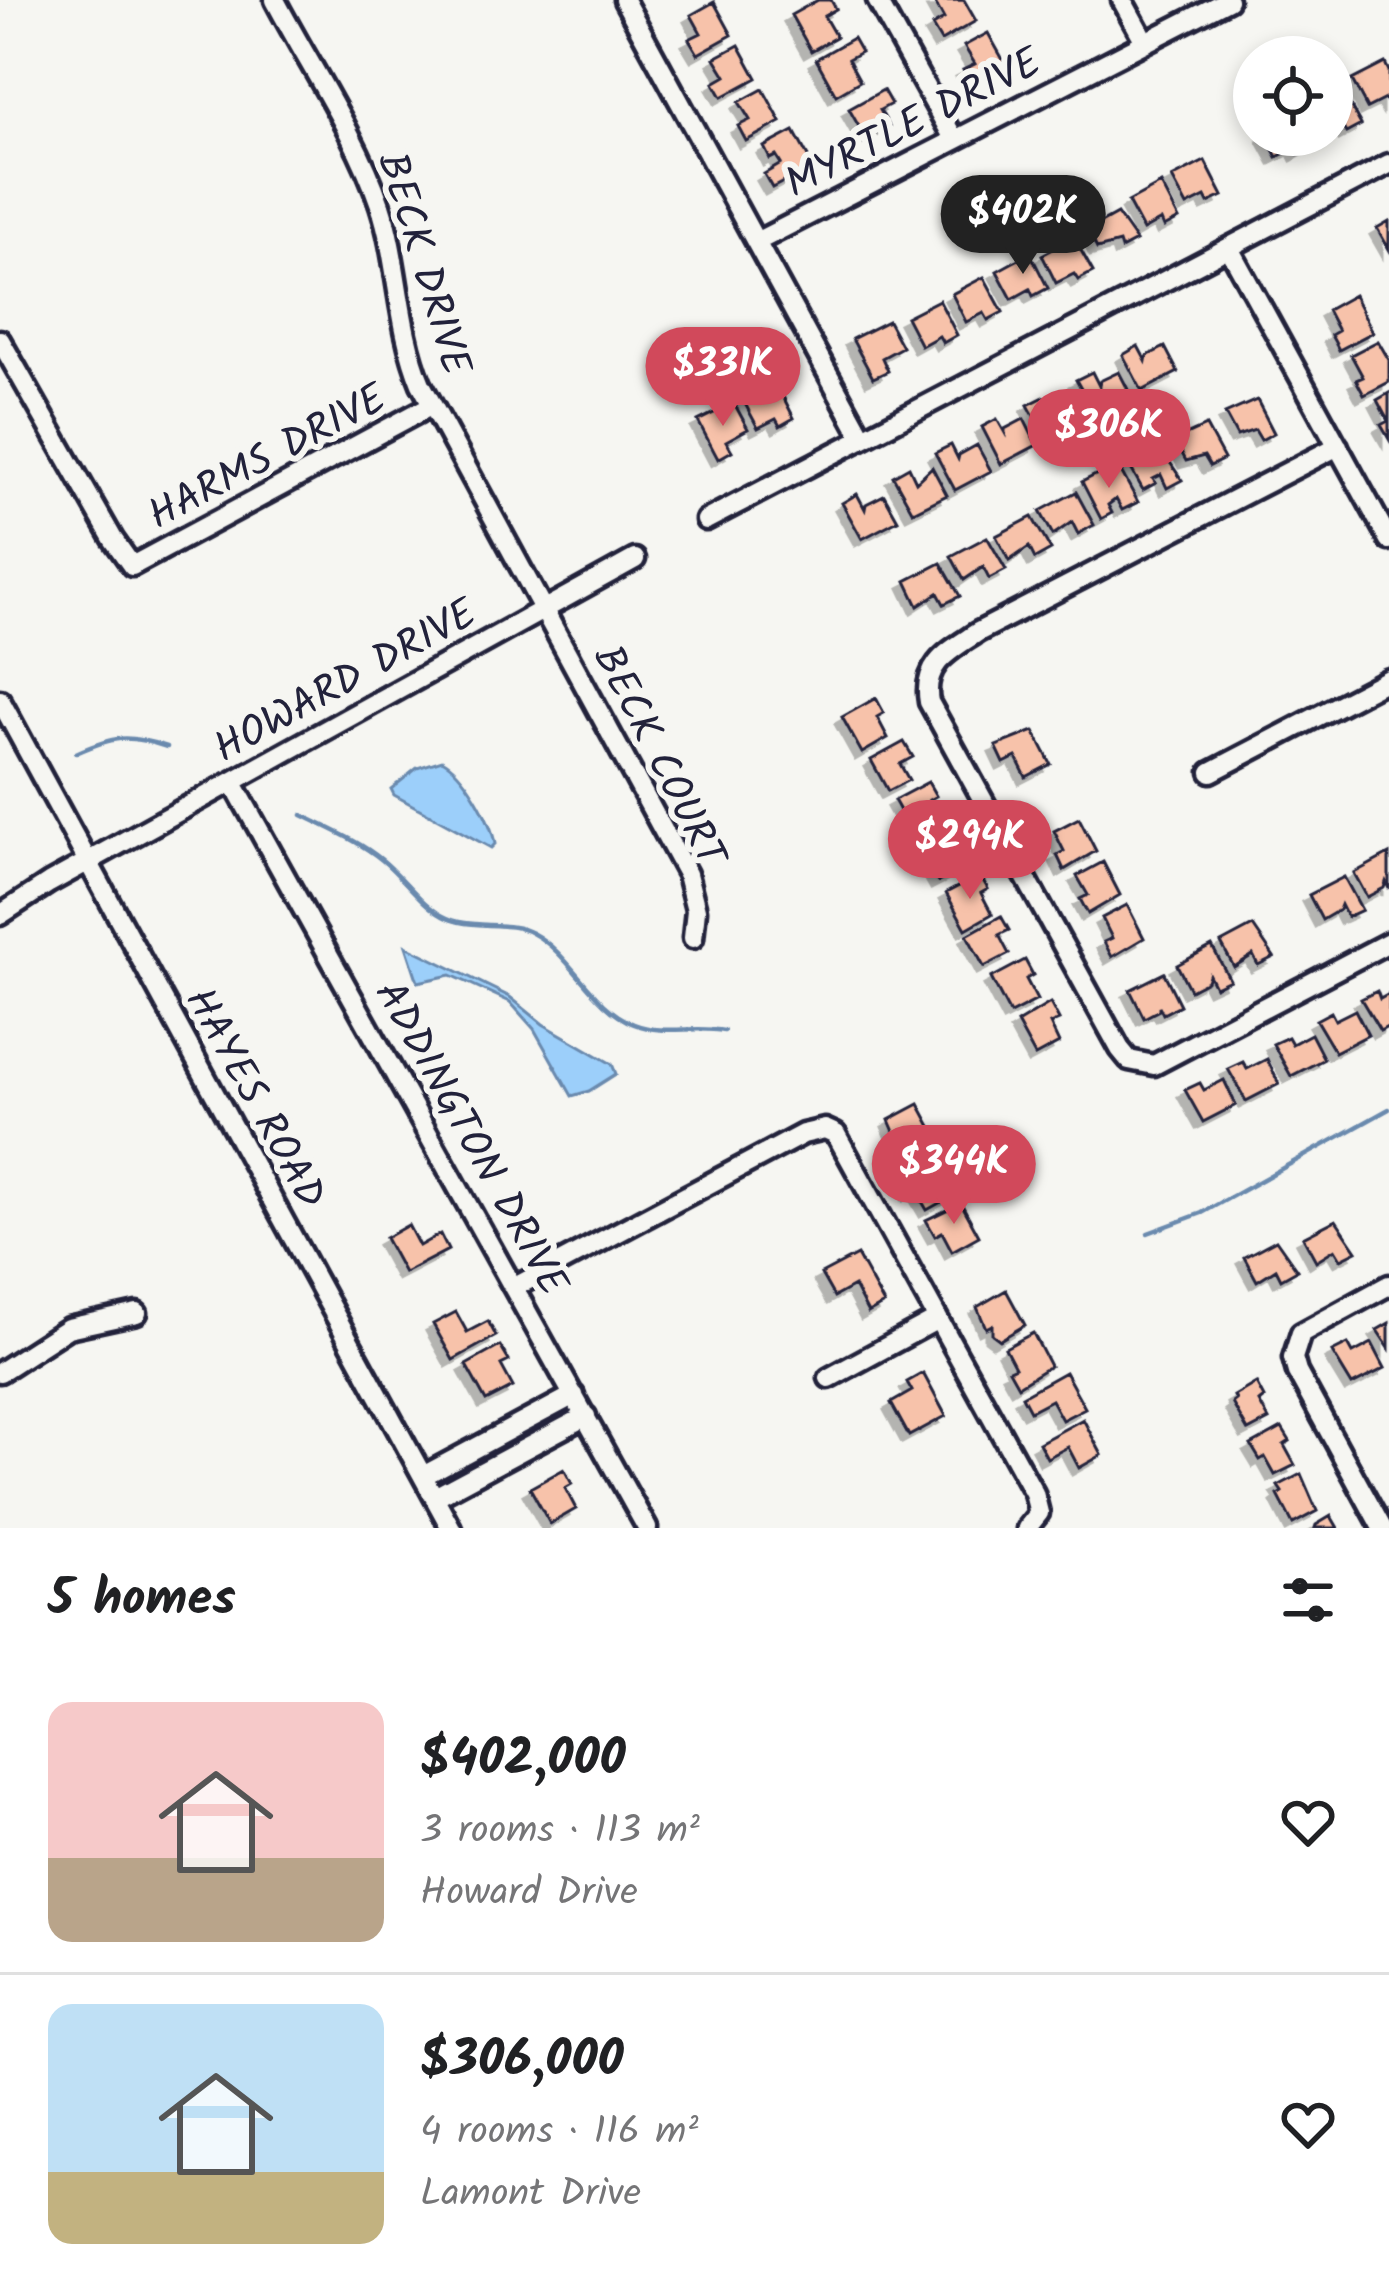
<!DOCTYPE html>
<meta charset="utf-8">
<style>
:root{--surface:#fff;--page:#f2f2f2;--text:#202124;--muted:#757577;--line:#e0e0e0;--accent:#d1495b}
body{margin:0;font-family:Kalam,sans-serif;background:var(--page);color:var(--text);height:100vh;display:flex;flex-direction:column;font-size:45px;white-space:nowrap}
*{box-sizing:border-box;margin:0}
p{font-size:39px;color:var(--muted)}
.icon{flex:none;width:66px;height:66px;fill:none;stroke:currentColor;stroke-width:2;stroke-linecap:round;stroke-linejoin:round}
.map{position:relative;height:1528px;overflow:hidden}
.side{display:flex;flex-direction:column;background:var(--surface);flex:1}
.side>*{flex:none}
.fabs{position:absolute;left:1233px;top:36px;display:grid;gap:24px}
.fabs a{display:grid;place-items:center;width:120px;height:120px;border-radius:50%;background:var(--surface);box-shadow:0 6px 18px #0003;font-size:60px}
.price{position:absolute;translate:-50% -102px;padding:0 27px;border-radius:42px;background:var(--accent);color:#fff;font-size:39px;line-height:78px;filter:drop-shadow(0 3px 6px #0008)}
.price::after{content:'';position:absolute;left:50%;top:72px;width:36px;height:27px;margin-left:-18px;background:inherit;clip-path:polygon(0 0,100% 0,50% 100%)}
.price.selected{background:#222;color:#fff}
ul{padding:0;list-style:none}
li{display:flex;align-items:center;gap:36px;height:300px;padding:0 48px}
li+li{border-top:3px solid var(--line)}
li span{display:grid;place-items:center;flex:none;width:336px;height:240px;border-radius:24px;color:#555}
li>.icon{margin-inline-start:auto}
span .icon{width:144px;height:144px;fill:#fffc;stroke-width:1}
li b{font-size:51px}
h2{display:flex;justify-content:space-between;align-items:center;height:144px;padding:0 48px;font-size:51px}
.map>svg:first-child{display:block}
.water{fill:#9ccffa;stroke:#6b8aae;stroke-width:3}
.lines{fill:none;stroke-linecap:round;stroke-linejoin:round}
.stream{stroke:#6b8aae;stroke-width:4.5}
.building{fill:#f7c2aa;stroke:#22223b;stroke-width:3;filter:url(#shadow)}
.minor-casing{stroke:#22223b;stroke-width:27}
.minor{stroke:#f6f6f2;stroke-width:18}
.labels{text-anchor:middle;stroke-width:12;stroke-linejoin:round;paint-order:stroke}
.street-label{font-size:42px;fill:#22223b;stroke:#f6f6f2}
</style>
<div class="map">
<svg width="1389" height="1528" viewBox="0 0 1389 1528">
<defs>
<filter id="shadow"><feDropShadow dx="-7" dy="7" stdDeviation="0" flood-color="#0004"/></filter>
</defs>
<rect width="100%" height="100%" fill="#f6f6f2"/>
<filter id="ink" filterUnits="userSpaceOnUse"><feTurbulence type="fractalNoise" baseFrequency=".00833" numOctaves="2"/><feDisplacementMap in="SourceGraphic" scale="24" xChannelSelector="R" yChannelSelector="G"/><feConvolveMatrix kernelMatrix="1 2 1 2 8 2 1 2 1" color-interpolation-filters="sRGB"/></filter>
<g filter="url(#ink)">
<path class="water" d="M442 760C464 771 491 820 495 844L491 848 394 795 391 789 417 768Z
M406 946 510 997 543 1024 612 1064 616 1074 589 1091 572 1096 534 1029 510 1002 451 975 418 982Z"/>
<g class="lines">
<path class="stream" d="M76 753C114 736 127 734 167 747
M302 815C330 829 359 841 382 860 402 876 421 904 443 916 470 931 507 919 532 933 572 954 592 1008 634 1024 665 1036 693 1025 724 1031
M1148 1233 1202 1213 1389 1109"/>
</g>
<path class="building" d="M818 0H831L836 9 824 16 836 37 811 51 791 15Z
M964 0 976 21 941 41 932 26 944 19 934 1Z
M714 2 732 35 698 54 689 39 701 33 691 15Z
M988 33 1006 65 971 85 963 70 975 64 964 46Z
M853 38 861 52 848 59 860 81 836 95 816 59Z
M739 45 757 78 722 97 714 83 726 76 715 58Z
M1385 63 1389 71V105L1385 99 1367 108 1352 80Z
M763 89 781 122 746 141 738 126 750 120 739 102Z
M883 90 891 104 880 110 889 126 866 139 849 109Z
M1342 90 1361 125 1346 133 1342 126 1332 132V96Z
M794 131 813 166 772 188 764 174 781 164 776 156 770 159 764 147Z
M1265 135H1307L1313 146 1298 154 1295 148 1277 157Z
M1205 161 1223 196 1208 203 1205 197 1187 206 1172 178Z
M1161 184 1179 219 1164 227 1161 220 1143 230 1128 202Z
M1117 214 1136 241 1121 249 1119 243 1097 249 1088 230Z
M1389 221V249L1377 228Z
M1074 238 1093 272 1078 280 1074 274 1056 283 1042 255Z
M1030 253 1048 288 1033 296 1030 289 1012 299 997 271Z
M984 277 1003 312 988 320 984 313 966 322 952 294Z
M1354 295 1373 332 1339 350 1331 335 1338 331 1327 310Z
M939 300 957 335 943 343 939 336 921 346 906 317Z
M888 321 902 347 882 358 888 371 873 378 852 339Z
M1378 341 1389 360V382L1364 395 1356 380 1363 377 1351 355Z
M1138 346 1146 361 1147 356 1165 347 1178 372 1142 391 1123 355Z
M1092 372 1099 386 1100 381 1119 372 1132 397 1096 416 1076 380Z
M776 383 794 418 780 426 776 419 758 428 743 400Z
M1389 393V439L1381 425 1388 421 1377 400Z
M1044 397 1051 411 1052 407 1070 397 1084 422 1048 442 1028 405Z
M1257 400 1274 433 1261 440 1255 430 1237 436 1225 414Z
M734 403 748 429 726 441 732 451 718 459 698 421Z
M997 419 1005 433V429L1024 419 1037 445 1001 464 982 427Z
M1206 426 1224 459 1210 466 1204 456 1186 461 1175 440Z
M951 445 958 459 959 455 977 445 991 471 955 490 935 453Z
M1160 448 1182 480 1167 488 1161 475 1153 479 1156 483 1143 490 1129 465Z
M1117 464 1138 502 1122 510 1116 499 1108 505 1112 513 1101 519 1082 482Z
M909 467 916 482 932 467 947 495 913 512 893 476Z
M1076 492 1094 525 1078 534 1072 522 1053 535 1040 511Z
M857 494 865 509 866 504 884 495 898 520 862 539 842 503Z
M1032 517 1051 550 1035 559 1029 547 1009 561 996 536Z
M987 537 1006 570 989 579 983 567 964 580 951 556Z
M941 563 960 596 944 604 938 593 918 606 906 581Z
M876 698 884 713 877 717 888 738 862 753 842 717Z
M1034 731 1051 764 1026 777 1016 757 1004 763 996 746Z
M904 742 913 757 900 764 909 780 888 791 871 760Z
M928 782 936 796 929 800 941 822 914 836 894 800Z
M1079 818 1096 851 1064 870 1057 855 1064 851 1054 831Z
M952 827 961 842 953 846 965 868 938 882 918 846Z
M1389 854V889L1386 882 1384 888 1367 897 1354 873Z
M1103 862 1120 895 1088 914 1080 899 1088 895 1077 876Z
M980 875 988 889 981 893 992 914 966 929 946 893Z
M1344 877 1362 910 1347 917 1341 905 1339 910 1322 920 1309 895Z
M1127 905 1144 938 1112 957 1104 942 1112 938 1102 918Z
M1001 916 1009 930 999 935 1009 954 984 967 967 935Z
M1253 926 1274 957 1258 965 1253 955 1234 967 1221 943Z
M1212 946 1230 980 1215 987 1209 975 1207 981 1190 990 1177 965Z
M1025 960 1033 975 1026 979 1037 1000 1010 1014 991 978Z
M1164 973 1180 1005 1163 1014 1159 1006V1010L1144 1018 1130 990Z
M1377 991 1380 999 1389 994V1026L1380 1031 1361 999Z
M1050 1003 1059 1020 1050 1024 1059 1043 1035 1056 1017 1023Z
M1355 1010 1368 1035 1335 1052 1316 1020 1331 1012 1335 1020Z
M1311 1034 1324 1059 1291 1076 1273 1044 1288 1037 1292 1044Z
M1267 1059 1279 1084 1246 1101 1228 1069 1243 1062 1247 1069Z
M1224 1080 1236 1105 1203 1122 1185 1090 1200 1083 1204 1090Z
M919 1104 938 1139 907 1162 889 1120Z
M936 1162 954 1195 927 1210 916 1191 910 1194 901 1178Z
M961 1203 979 1236 952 1251 942 1232 935 1236 926 1220Z
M1336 1220 1357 1251 1341 1259 1335 1249 1316 1261 1303 1237Z
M408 1225 419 1246 440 1234 448 1250 404 1273 385 1238Z
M1276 1240 1297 1270 1281 1279 1276 1269 1257 1281 1244 1257Z
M857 1255 884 1304 868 1313 854 1286 834 1297 821 1274Z
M1006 1290 1025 1325 1000 1340 992 1334V1325L986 1328 977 1307Z
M456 1312 467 1332 488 1321 496 1336 453 1360 433 1324Z
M1389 1323V1348L1377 1330Z
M1033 1333 1050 1366 1018 1386 1009 1370 1015 1367 1005 1348Z
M1372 1343 1385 1368 1352 1385 1332 1352 1348 1344 1353 1353Z
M500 1346 509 1361 501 1365 513 1387 486 1401 466 1365Z
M1065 1372 1085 1408 1062 1420 1051 1400 1030 1411 1022 1396Z
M923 1373 946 1416 909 1436 891 1403 912 1391 907 1382Z
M1256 1383 1264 1398 1259 1402 1269 1420 1248 1431 1232 1403 1236 1400 1234 1396Z
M1083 1419 1102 1455 1079 1468 1068 1447 1047 1458 1039 1443Z
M1282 1428 1290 1441 1284 1445 1295 1465 1275 1475 1265 1457 1260 1460 1251 1445Z
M564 1469 572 1484 565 1488 576 1509 550 1524 530 1488Z
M1301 1474 1317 1511 1293 1524 1278 1495 1282 1492 1278 1486Z
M1331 1516 1338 1528H1315L1316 1525Z"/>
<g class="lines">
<g class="minor-casing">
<path id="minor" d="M275 0C309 65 357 136 380 205 399 263 397 326 421 384L687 874 696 910 693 938
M624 0 863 438
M877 0 954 139
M1122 0 1145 42
M758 241 1228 0
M1229 248 1389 540
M0 340 113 539 132 566 432 405
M1338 446 978 632C950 651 922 663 929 702L1120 1049 1129 1060 1154 1065 1389 942
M706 520 1389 164
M0 700 451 1528
M1211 772 1389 679
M233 783 647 1528
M0 915 49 883 635 559
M515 1287 803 1134 825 1129 836 1134 1034 1493 1039 1513 1027 1528
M0 1372 68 1328 137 1313
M829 1378 938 1319
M423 1476 574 1395
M435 1497 586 1416
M1382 1528 1297 1372 1293 1358 1301 1333 1389 1285"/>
</g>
<use href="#minor" class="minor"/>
</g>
</g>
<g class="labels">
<g class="street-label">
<text transform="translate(912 121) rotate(-27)" y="15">MYRTLE DRIVE</text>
<text transform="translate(426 263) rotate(73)" y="15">BECK DRIVE</text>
<text transform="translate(266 455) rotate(-28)" y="15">HARMS DRIVE</text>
<text transform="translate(344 679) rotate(-29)" y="15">HOWARD DRIVE</text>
<text transform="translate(661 755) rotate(63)" y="15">BECK COURT</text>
<text transform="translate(257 1097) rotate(61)" y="15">HAYES ROAD</text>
<text transform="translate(473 1137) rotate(61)" y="15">ADDINGTON DRIVE</text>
</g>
</g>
</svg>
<div class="fabs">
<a><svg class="icon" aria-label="locate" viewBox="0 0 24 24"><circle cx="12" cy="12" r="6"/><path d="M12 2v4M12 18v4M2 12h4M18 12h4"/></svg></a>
</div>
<b class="price selected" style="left:1023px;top:277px">$402K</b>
<b class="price" style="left:723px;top:429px">$331K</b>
<b class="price" style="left:1109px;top:491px">$306K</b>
<b class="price" style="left:970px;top:902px">$294K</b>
<b class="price" style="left:954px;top:1227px">$344K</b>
</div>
<section class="side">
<h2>5 homes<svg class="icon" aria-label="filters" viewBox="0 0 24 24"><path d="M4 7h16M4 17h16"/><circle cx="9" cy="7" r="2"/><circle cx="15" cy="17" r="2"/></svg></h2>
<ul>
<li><span style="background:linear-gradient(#f6c9c9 65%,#b9a48a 0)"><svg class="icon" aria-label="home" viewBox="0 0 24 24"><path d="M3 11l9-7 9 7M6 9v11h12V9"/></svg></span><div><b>$402,000</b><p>3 rooms · 113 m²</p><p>Howard Drive</p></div><svg class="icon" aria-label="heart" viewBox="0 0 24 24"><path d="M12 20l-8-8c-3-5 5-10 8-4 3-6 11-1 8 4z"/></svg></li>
<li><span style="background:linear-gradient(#bfe0f5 70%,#c2b280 0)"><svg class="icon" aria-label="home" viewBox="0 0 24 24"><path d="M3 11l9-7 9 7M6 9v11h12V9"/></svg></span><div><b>$306,000</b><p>4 rooms · 116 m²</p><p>Lamont Drive</p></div><svg class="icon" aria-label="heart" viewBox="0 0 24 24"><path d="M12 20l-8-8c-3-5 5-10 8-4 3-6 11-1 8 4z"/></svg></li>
</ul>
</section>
